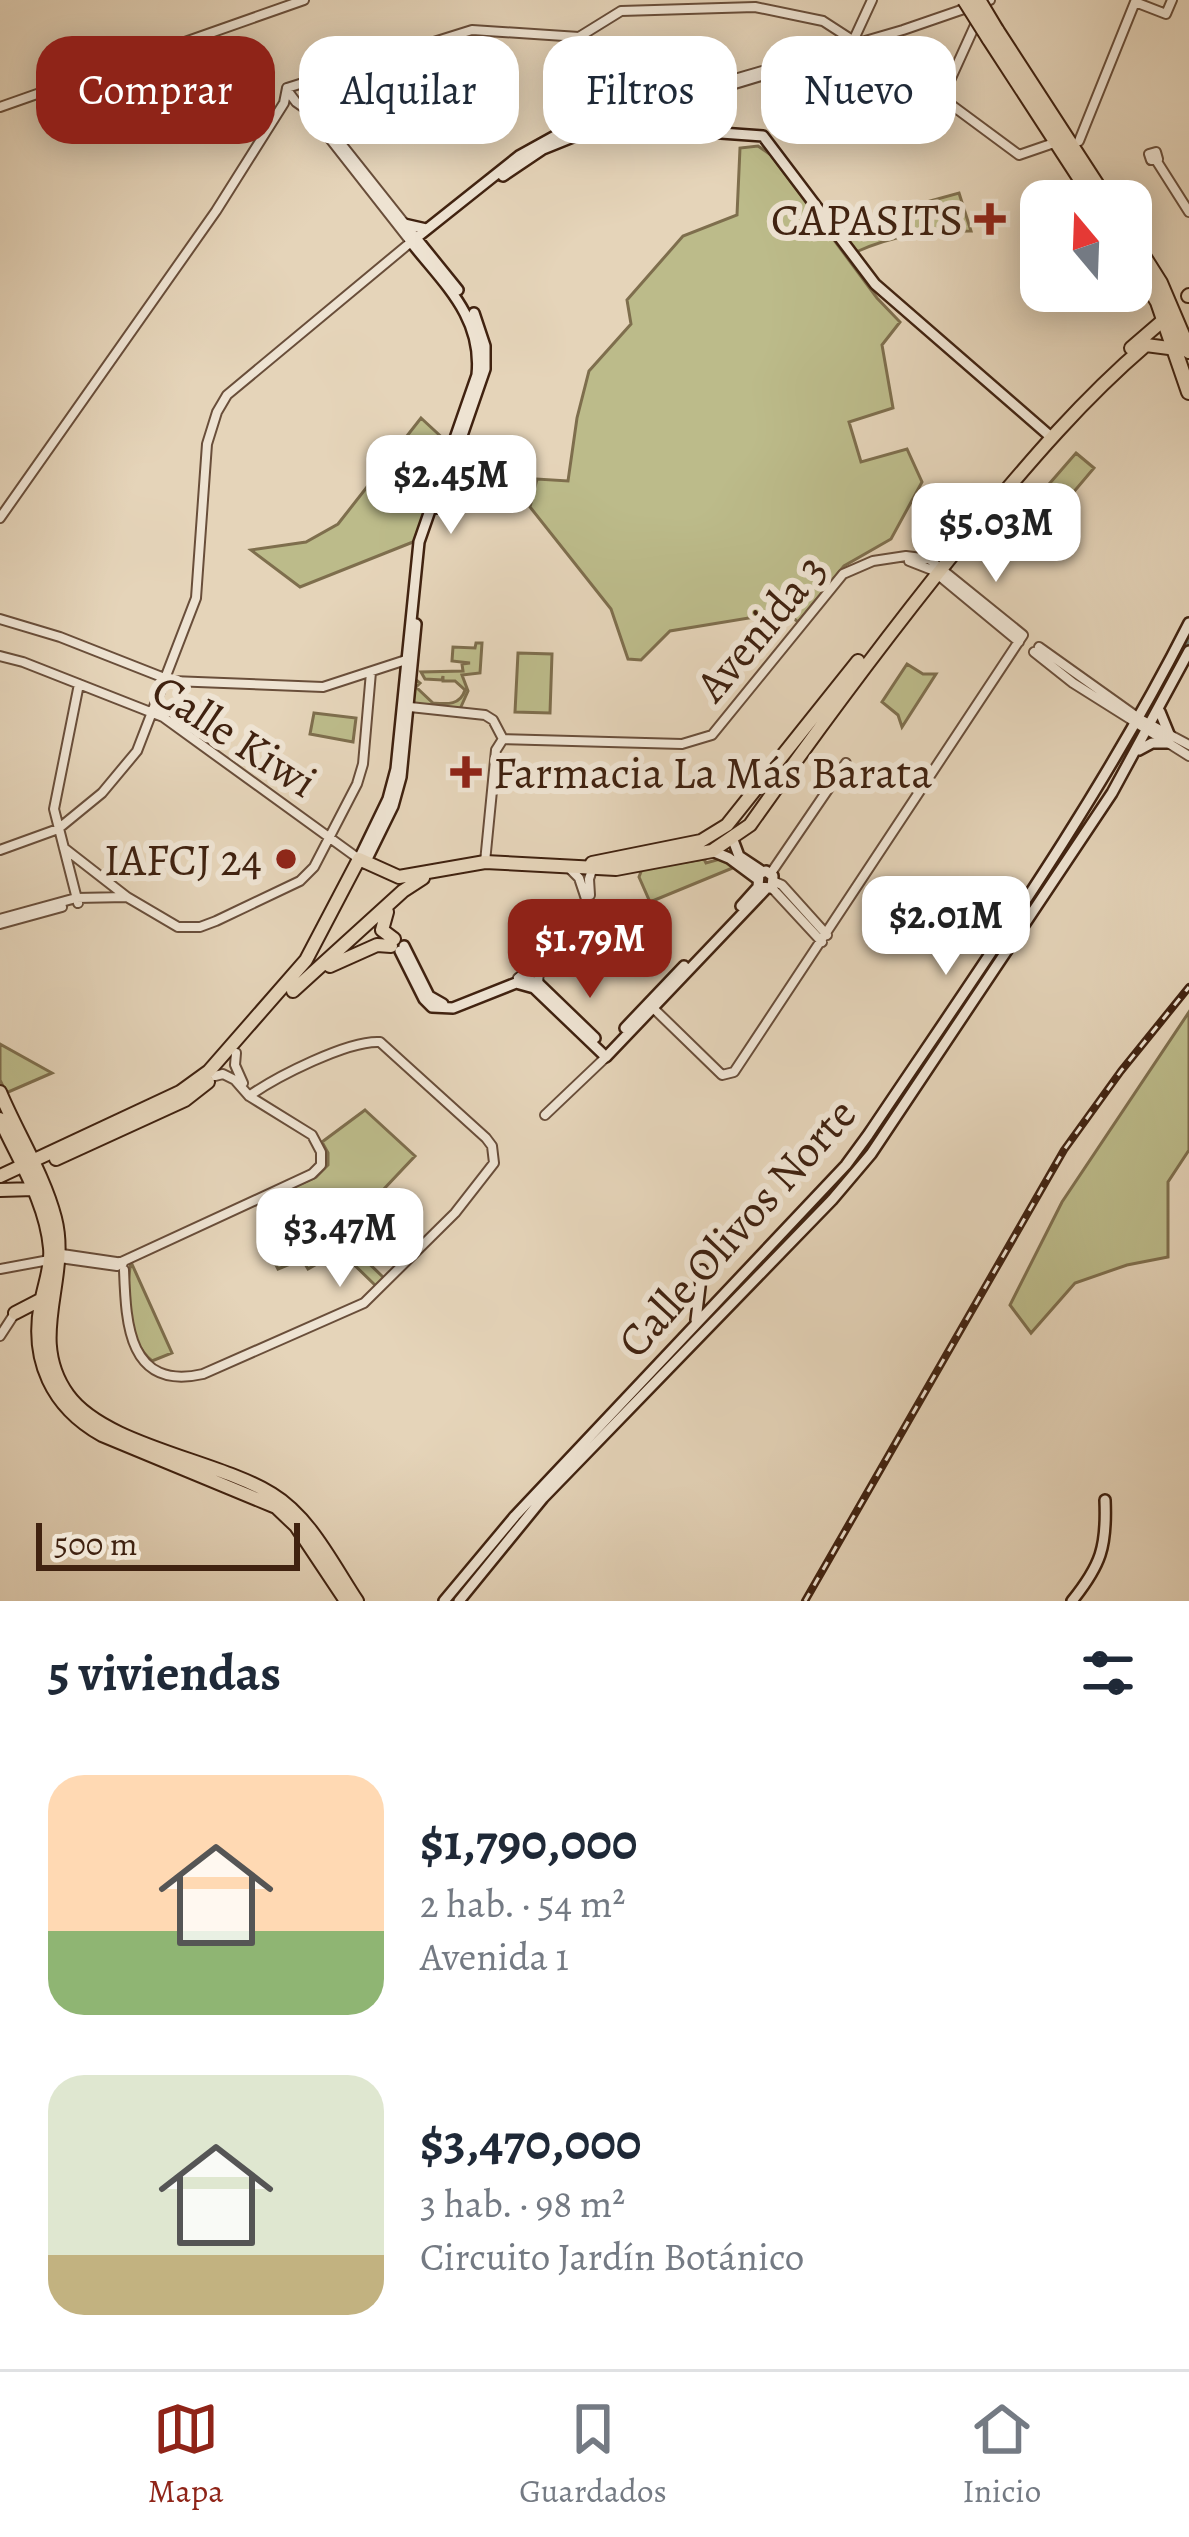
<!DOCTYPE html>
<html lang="es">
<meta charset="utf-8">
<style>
:root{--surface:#fff;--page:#f2f2f3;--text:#1f2937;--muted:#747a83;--line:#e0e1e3;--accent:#8f2418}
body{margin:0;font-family:Alegreya,serif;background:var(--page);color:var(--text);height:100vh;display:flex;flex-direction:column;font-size:45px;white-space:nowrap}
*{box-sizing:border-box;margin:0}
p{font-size:39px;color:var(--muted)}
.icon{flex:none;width:66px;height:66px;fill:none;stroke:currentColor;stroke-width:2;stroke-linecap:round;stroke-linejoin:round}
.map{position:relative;height:1601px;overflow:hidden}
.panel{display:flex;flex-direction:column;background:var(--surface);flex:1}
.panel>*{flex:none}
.banner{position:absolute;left:36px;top:36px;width:1119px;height:108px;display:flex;gap:24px}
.needle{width:78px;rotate:341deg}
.fabs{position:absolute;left:1020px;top:180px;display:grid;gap:24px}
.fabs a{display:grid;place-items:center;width:132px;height:132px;border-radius:24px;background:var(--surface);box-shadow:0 6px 30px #0003;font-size:60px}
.scale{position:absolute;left:36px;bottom:30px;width:264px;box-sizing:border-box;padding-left:12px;border:6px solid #402210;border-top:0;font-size:33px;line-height:42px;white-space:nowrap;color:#402210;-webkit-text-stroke:9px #eee3d2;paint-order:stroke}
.price{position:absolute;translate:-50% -102px;padding:0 27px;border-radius:24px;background:#fff;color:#222;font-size:39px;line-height:78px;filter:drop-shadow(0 3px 6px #0008)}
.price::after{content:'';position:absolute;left:50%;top:72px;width:36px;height:27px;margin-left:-18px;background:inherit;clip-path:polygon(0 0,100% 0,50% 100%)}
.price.active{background:var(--accent);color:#fff}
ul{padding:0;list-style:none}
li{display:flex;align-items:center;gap:36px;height:300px;padding:0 48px}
li span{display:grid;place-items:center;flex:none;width:336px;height:240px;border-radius:36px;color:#555}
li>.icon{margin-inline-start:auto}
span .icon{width:144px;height:144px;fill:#fffc;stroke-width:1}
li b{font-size:51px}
h2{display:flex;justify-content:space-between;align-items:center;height:144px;padding:0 48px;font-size:51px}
.chip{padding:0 42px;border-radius:36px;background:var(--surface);box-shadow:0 6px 30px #0003;font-size:42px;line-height:108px}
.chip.active{background:var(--accent);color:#fff}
.tab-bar{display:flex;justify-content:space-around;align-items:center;height:168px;border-top:3px solid var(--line);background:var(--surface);font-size:33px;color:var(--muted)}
.tab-bar a{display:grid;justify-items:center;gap:6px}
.tab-bar .active{color:var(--accent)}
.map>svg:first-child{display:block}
.green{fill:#bcbb8a;stroke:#7e6e4d;stroke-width:3}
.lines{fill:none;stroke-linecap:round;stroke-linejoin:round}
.stream{stroke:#747c71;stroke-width:3}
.tertiary-casing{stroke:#694e3a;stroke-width:12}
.secondary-casing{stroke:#402210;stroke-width:14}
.primary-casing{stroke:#402210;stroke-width:16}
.trunk-casing{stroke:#402210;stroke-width:18}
.tertiary{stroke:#eee3d2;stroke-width:8}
.secondary{stroke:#eee3d2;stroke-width:9}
.primary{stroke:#e5d4b9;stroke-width:12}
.trunk{stroke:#e5d4b9;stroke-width:14}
.rail-casing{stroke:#402210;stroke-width:8}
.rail{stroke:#eee3d2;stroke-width:3;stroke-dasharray:9;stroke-linecap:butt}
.trunk-bridge-casing{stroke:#402210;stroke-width:18;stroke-linecap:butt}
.trunk-bridge{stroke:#e5d4b9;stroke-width:14}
.poi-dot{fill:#8f2418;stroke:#eee3d2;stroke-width:4.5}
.labels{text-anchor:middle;stroke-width:12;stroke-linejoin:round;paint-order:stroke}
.poi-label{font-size:45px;fill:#402210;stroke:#eee3d2;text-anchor:end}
.street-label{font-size:45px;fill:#402210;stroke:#eee3d2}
</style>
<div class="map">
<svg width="1189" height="1601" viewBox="0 0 1189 1601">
<rect width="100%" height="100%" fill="#e5d4b9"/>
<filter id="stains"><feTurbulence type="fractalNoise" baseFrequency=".00167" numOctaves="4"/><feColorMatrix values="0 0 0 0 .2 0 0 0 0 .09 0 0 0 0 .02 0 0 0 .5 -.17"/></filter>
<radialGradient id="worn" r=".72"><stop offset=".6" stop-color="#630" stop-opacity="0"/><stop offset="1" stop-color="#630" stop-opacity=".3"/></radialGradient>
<path class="green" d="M758 146 771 155 877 298 900 322 882 345 893 408 849 422 861 462 907 449 922 482 891 539 844 566 798 622 780 607 767 615 670 631 641 660 628 659 611 609 530 507 537 479 568 481 577 418 589 371 631 324 627 300 683 236 737 215 740 148Z
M959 193 971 231C928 231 896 234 856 252L839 226Z
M421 418 449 444 418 540 300 587 251 550 306 542 338 524Z
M1076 453 1094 468 1067 500V494L1050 483Z
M476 643H482L480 673 462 675 468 691 460 709 413 704 415 679 420 683 416 687 433 703C446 704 460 706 465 690L455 681H443V676L442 680 425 679 421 672 463 671 462 664 470 663 452 661 453 647 475 648Z
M518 653 552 654 550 713 515 712Z
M907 664 923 674H936L902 727 898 715 882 702Z
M314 713 356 718 353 742 310 734Z
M704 859 706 863 720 859 735 867 650 902 639 877 642 869Z
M1189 1012V1150L1168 1182V1257L1127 1265 1075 1283 1031 1333 1010 1305 1062 1202Z
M0 1044 52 1073 6 1093 0 1080Z
M365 1110 415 1156 349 1226 353 1248 385 1279 377 1287 340 1251 308 1269 302 1259 278 1269 274 1261 297 1250 272 1197 316 1177 328 1165V1153L322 1142Z
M131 1262 172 1353 152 1361C125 1338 125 1294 131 1262Z"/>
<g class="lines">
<path class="stream" d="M1176 665 1189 640
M1092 803 1139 731
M924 1066 980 978
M693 1336 854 1167
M669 1361 679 1350
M587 1446 660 1370
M452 1601 476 1574"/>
<g class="tertiary-casing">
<path id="tertiary" d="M854 39 872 0
M287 88 472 30 579 37 621 11 755 7 823 21 942 98 1019 155 1051 144
M287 90 296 102 323 121 416 238
M942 98 976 23
M0 107 304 0
M607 116 903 30 990 0
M612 121 821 58
M1079 141 1135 2 1166 14 1172 0
M1156 152 1158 159 1151 160 1149 154Z
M1156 160 1189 212
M0 518 216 211 284 103 287 88
M909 561 932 570 1019 642
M0 619 60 637 172 681 323 687 412 658
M1039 647 1140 719 1189 745
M1034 652 1073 683 1189 756
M0 656 23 662 163 717 359 859
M410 707 485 715 493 720 503 739
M503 739 682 744 712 735 843 574 873 561 906 556 929 559 1023 635 734 1072 722 1075 649 1004
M64 848 127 897 178 927H200L216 921 300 881 314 867 357 784 363 764 371 672
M0 850 58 829 102 793 137 751 196 598 207 444 217 412 227 395 411 242 313 117
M485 862 496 750 503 739
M771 873 846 763
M775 882 782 885 827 935
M772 888 822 942
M590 895 589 879 594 864
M78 903 54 809 79 684
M0 919 76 898 127 897
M0 924 62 907
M518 978 593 920 579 878 571 870
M538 983C538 950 579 949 597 927L596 909
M236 1053 235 1065 243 1083
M545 1115 606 1057
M62 1254 123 1263
M115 1265 312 1174 321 1165V1152L312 1135 249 1096 235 1080 223 1074 215 1076
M0 1269 60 1258 117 1266
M124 1270C126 1323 128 1391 203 1374L364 1303 455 1213 494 1163 492 1146 486 1138 380 1042C348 1040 276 1077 249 1096
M0 1336 15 1313"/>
</g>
<g class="secondary-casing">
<path id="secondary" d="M503 176 543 149 610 122
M404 224 426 229
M416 238 458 290
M437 508 485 369V346L474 313
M1160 712 1169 734
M1139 750 1152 743H1169
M733 840 739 856 763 872
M712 851 729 858 756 878
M359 859 388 799 396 769 419 542 477 375C483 317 444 284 411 242L519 156 566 130 607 116 610 122 623 126 763 136 875 284 1051 437
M365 863 393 806 401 777 416 624
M741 906 758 887 759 874 766 871 773 876 772 888 758 887
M404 946 429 996 443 1004
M400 951 424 999 432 1007 453 1008 516 983 534 988 606 1057 765 890
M521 978 538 983 595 1038
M625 1028 684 966
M696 1320 702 1270
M444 1601 515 1516 846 1165 868 1135C980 968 1098 803 1189 623
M459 1601 543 1498 832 1200 871 1154 1112 793 1189 651
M1072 1601C1101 1565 1107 1547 1105 1500"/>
</g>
<g class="primary-casing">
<path id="primary" d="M1188 296 1189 295
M1131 348 1160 323
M592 863 701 841 727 825 858 661
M387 912 382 930 394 939
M330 966 377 945 391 946
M293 991 403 891 423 878
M0 1092C17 1133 44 1175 55 1218 71 1280 26 1337 68 1395 105 1446 217 1460 272 1494 310 1517 333 1565 357 1601
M0 1119C19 1161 46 1202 50 1248 52 1266 44 1285 41 1303 30 1360 52 1407 102 1435L276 1507 296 1526 346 1601
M56 1159 185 1100 208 1082
M0 1176 180 1092 209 1071 306 960 359 859 399 877 485 862 616 869 712 851 750 825C823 722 897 622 977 525 1030 461 1083 399 1146 345L1169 348
M0 1190 34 1189
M15 1313 42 1299"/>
</g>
<g class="trunk-casing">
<path id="trunk" d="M996 30 1107 201
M989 38 1095 201
M1131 237 1160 283 1189 351
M1131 256 1158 302 1189 392"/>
</g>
<use href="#tertiary" class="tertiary"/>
<use href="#secondary" class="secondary"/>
<use href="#primary" class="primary"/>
<use href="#trunk" class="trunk"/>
<g class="rail-casing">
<path id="rail" d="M805 1601 1064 1150 1121 1071 1189 987"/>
</g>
<use href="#rail" class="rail"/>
<g class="trunk-bridge-casing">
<path id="trunk-bridge" d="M965 0 989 38
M978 0 996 30"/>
</g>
<use href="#trunk-bridge" class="trunk-bridge"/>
</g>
<g class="poi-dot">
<path d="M984 201h12v12h12v12h-12v12h-12v-12h-12v-12h12z"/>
<path d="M460 754h12v12h12v12h-12v12h-12v-12h-12v-12h12z"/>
<circle cx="286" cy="859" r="12"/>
</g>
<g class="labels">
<g class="poi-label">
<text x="963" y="235">CAPASITS</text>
<text x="493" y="788" text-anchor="start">Farmacia La Más Barata</text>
<text x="262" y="875">IAFCJ 24</text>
</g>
<g class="street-label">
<text transform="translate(760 627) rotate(-50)" y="16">Avenida 3</text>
<text transform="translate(235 735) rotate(33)" y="16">Calle Kiwi</text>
<text transform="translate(736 1227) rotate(-48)" y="16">Calle Olivos Norte</text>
</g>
</g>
<rect width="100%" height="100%" filter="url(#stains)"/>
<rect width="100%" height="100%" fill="url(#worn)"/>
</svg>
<div class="fabs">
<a><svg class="needle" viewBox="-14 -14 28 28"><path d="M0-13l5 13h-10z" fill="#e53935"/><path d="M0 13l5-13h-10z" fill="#747a83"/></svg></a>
</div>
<div class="scale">500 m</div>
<b class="price" style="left:451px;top:537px">$2.45M</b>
<b class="price" style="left:996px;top:585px">$5.03M</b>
<b class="price" style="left:946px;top:978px">$2.01M</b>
<b class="price active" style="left:590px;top:1001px">$1.79M</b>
<b class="price" style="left:340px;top:1290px">$3.47M</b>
<div class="banner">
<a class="chip active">Comprar</a>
<a class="chip">Alquilar</a>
<a class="chip">Filtros</a>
<a class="chip">Nuevo</a>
</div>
</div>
<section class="panel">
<h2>5 viviendas<svg class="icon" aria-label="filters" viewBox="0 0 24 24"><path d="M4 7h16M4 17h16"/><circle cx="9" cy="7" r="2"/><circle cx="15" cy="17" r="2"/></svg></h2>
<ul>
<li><span style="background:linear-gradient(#ffd9b3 65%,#8fb573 0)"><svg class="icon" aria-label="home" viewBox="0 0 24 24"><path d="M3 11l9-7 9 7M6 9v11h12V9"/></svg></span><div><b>$1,790,000</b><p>2 hab. · 54 m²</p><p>Avenida 1</p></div></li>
<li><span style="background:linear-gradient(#dfe7d0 75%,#c2b280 0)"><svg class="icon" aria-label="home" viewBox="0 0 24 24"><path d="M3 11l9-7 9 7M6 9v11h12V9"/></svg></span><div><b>$3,470,000</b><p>3 hab. · 98 m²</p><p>Circuito Jardín Botánico</p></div></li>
</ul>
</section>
<nav class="tab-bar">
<a class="active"><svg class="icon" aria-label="map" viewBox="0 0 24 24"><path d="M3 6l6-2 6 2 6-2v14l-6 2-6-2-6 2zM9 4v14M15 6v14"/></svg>Mapa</a>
<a><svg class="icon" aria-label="saved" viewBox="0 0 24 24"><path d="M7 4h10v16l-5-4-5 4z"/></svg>Guardados</a>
<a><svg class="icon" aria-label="home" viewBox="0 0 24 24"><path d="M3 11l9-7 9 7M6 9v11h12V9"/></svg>Inicio</a>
</nav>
